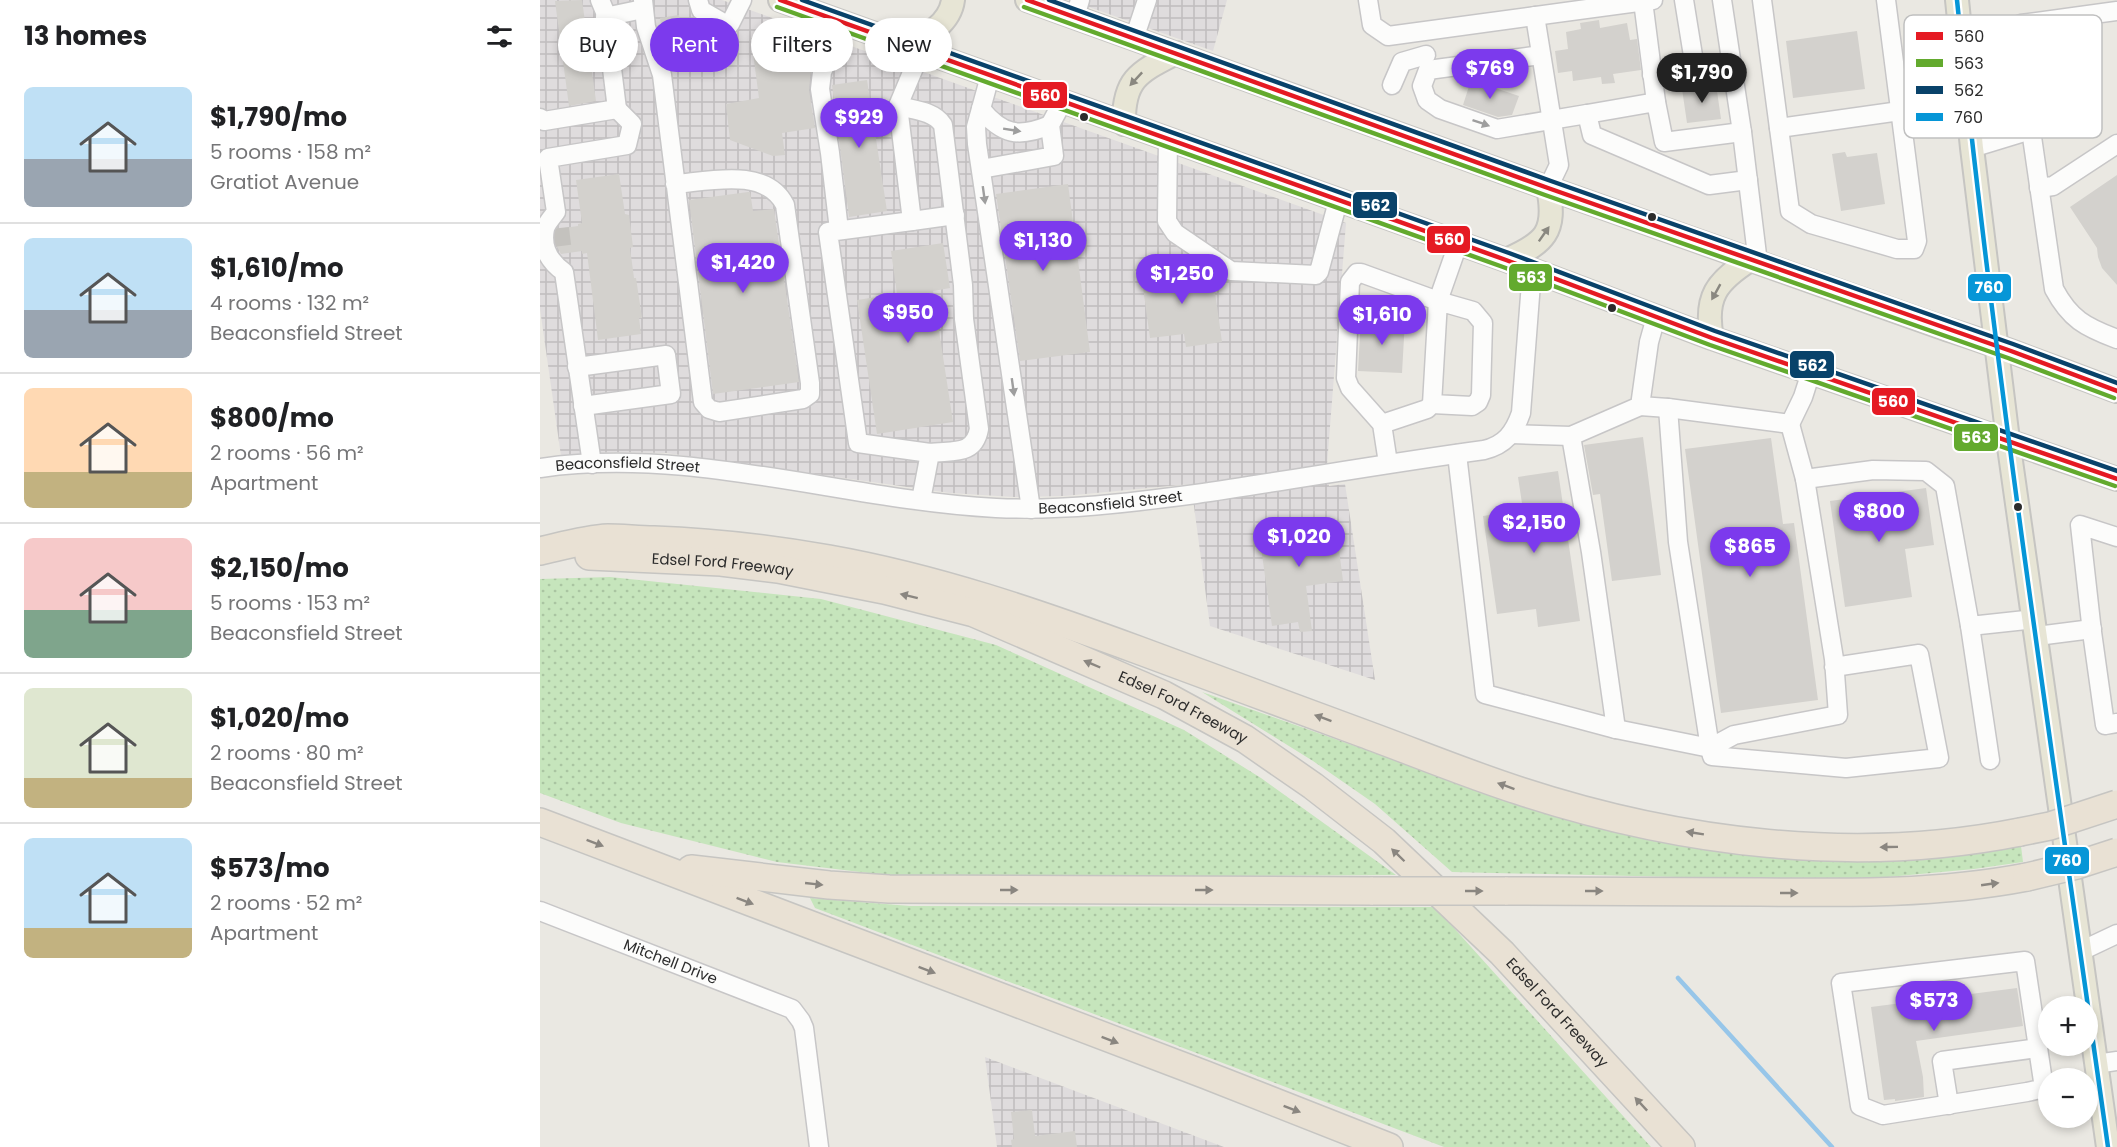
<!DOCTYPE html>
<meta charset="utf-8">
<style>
:root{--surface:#fff;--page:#f6f6f6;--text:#202124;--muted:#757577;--line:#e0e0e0;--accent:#7c3aed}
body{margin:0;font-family:Poppins,sans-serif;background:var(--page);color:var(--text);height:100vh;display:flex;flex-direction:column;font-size:22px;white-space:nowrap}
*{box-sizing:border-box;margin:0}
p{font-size:20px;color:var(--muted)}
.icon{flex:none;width:33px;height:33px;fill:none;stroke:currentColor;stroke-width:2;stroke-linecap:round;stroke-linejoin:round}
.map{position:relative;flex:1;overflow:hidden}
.panel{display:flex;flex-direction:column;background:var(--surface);width:540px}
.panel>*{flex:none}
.guide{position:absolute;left:18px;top:18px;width:570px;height:54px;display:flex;gap:12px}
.controls{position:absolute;left:1498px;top:996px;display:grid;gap:12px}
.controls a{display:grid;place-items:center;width:60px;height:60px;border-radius:50%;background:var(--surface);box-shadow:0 3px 9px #0003;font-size:30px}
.price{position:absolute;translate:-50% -51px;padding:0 14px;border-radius:21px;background:var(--accent);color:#fff;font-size:20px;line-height:39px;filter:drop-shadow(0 2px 3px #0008)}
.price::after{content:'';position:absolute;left:50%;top:36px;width:18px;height:14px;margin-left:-9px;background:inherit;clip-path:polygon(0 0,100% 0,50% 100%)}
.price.on{background:#222;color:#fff}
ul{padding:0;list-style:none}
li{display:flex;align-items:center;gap:18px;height:150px;padding:0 24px}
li+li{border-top:2px solid var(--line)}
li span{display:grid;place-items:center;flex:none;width:168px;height:120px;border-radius:9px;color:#555}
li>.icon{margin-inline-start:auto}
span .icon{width:72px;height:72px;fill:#fffc;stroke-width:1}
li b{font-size:26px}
h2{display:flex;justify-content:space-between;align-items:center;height:72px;padding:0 24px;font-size:26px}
.chip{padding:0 21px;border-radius:27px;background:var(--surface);box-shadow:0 3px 9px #0003;font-size:21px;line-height:54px}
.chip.on{background:var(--accent);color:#fff}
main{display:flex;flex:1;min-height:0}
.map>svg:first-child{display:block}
.industrial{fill:url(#industrial-grid)}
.grass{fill:url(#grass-dots)}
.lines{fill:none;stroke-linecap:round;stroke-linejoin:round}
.stream{stroke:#97c6e9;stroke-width:4.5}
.building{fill:#d3d1cd}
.minor-tunnel{stroke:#c4c2be;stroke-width:18;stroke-dasharray:18 9;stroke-linecap:butt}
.minor-casing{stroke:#c7c6c7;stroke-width:21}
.major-casing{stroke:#c6c5c2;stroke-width:26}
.highway-casing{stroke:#c6c5c2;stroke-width:30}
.minor{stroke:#fcfcfb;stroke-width:18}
.major{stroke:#e7e5d5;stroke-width:22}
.highway{stroke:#e9e1d4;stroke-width:27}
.highway-bridge-casing{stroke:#c6c5c2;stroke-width:30;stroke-linecap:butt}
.highway-bridge{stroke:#e9e1d4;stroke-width:27}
.bus-1-casing{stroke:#fff;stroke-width:9}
.bus-2-casing{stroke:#fff;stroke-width:9}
.bus-3-casing{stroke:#fff;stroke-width:9}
.bus-4-casing{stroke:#fff;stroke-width:9}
.bus-1{stroke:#e51a23;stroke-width:4.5}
.bus-2{stroke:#63aa2e;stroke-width:4.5}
.bus-3{stroke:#09426a;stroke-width:4.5}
.bus-4{stroke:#0696d7;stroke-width:4.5}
.oneway{fill:#8a8880}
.oneway2{fill:#9e9e9e}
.oneway3{fill:#8a8680}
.bus-dot{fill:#2c2c2c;stroke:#fff;stroke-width:2}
.labels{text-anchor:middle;stroke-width:4.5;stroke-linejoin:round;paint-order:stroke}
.street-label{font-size:15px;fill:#2c2c2c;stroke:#fff}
.key{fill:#fff;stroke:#c0c0c0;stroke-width:1.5}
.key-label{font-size:16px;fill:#2c2c2c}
.line-badge{stroke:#fff;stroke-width:2}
.badge-label{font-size:16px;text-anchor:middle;font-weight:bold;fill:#fff}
</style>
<main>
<section class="panel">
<h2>13 homes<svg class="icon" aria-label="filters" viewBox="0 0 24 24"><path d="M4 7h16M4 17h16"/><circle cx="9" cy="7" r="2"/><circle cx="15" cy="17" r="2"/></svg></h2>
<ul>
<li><span style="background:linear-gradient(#bfe0f5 60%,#9aa5b1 0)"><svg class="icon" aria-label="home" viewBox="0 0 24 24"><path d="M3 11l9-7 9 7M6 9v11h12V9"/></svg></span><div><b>$1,790/mo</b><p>5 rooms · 158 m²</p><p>Gratiot Avenue</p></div></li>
<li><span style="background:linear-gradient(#bfe0f5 60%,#9aa5b1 0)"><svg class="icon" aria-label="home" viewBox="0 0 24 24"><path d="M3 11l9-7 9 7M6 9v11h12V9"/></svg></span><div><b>$1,610/mo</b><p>4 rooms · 132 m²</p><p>Beaconsfield Street</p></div></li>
<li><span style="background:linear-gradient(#ffd9b3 70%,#c2b280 0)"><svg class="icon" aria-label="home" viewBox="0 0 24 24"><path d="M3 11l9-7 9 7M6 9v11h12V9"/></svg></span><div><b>$800/mo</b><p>2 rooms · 56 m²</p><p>Apartment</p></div></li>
<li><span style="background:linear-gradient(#f6c9c9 60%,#7fa58c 0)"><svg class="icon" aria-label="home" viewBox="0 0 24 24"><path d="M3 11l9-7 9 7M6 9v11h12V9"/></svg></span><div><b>$2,150/mo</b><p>5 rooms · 153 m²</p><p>Beaconsfield Street</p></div></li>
<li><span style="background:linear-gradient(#dfe7d0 75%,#c2b280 0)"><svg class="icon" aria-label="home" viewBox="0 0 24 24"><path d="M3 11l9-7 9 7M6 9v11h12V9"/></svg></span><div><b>$1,020/mo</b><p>2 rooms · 80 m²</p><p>Beaconsfield Street</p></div></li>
<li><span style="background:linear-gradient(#bfe0f5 75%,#c2b280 0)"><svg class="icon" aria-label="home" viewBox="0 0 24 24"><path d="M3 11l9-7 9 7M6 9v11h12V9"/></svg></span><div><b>$573/mo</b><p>2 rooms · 52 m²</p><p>Apartment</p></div></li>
</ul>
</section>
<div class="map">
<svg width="1577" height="1147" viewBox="0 0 1577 1147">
<defs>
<pattern id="industrial-grid" width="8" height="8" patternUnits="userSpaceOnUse" patternTransform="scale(1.5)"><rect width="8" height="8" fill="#dfdcdd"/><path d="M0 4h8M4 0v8" fill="none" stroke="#c0bdbe"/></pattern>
<pattern id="grass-dots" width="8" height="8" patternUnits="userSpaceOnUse" patternTransform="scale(1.5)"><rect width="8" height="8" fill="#c6e5bc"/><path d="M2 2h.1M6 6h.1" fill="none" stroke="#aac5a2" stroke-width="1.8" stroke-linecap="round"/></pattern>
</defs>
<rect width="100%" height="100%" fill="#eae8e2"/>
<path class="industrial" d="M0 0H182L806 223 787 465 789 486 805 484 835 680 670 626 651 484 524 496 474 497 410 493 126 453 73 452 21 456 0 309Z
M529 0H687L673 51Z
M445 1057 684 1147H457Z"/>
<path class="grass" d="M70 577 281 599 456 645 644 730 721 778 856 875 370 878 237 862 81 823 0 793V579Z
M662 692 993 809 1421 853 1481 846 1483 862 1434 869 1337 878H1181L912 872 835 804 773 761Z
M270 898 370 906 895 907 1111 1147H904L275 908Z"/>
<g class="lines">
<path class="stream" d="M1138 978 1292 1147"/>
</g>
<path class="building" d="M42 0 56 101 29 106 15 1Z
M139 15 143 38H146L148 54 133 56 131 42 124 43 120 18Z
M1059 20 1060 28 1087 23 1090 40 1097 39 1101 70 1073 74 1075 83 1062 84 1061 77 1033 81 1032 71 1018 73 1015 51 1028 49 1026 32 1041 29 1040 23Z
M1317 31 1325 89 1253 98 1246 41Z
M243 33 267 43 271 69 269 90 275 128 242 133 245 155 233 156 190 140 186 104 219 98 211 38Z
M327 80 347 211 309 217 292 85Z
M931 80 979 96 972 115 958 117 923 105Z
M1176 84 1181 119 1147 123 1142 89Z
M1305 152 1307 157 1337 153 1345 204 1301 211 1292 154Z
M79 174 85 214 89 215 93 247 90 248 94 278H96L102 318H99L101 334 58 340 47 253 42 254V251L21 254 16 245 15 236 17 229 38 226V224L42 223 36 180Z
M1577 175V285L1562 268 1558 257 1557 248 1530 207Z
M528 184 550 352 480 361 456 194Z
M208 192H210L213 211 234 209 259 382 173 394 149 200Z
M403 243 410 288 393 291 413 422 337 434 317 300 357 294 351 251Z
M662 265 672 271 682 342 646 347 644 334 610 338 601 273Z
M821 318 865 320 862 373 818 371Z
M1103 437 1121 575 1072 581 1060 494 1053 495 1044 445Z
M1231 438 1243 524 1254 523 1278 700 1181 713 1145 449Z
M1018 471 1040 621 998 627 996 609 957 614 943 516 983 510 978 477Z
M1386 488 1394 545 1365 549 1372 597 1305 607 1290 501Z
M795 518 803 581 766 586 772 631 760 632 758 622 732 626 719 533 746 529 745 524Z
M1477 988 1483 1026 1376 1041 1383 1077 1384 1097 1355 1101V1099L1344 1100 1331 1007Z
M492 1110 495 1136 535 1131 537 1147H472L471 1140 474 1139 471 1112Z"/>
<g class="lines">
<path class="minor-tunnel" d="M20 228 23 253"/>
<g class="minor-casing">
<g id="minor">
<path d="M103 0 106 27 122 75 163 402 169 409 179 412 263 399 270 394V383L245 205C226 167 170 181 135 184"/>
<path d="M158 0 161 10 187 25 190 24 202 0"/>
<path d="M828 0 832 25 848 36 1113 0"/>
<path d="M1182 0 1202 132 1218 263"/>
<path d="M1222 0 1250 211 1271 224 1357 249H1374L1377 241 1346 0"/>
<path d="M1103 1 1116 102"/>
<path d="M995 16 1019 165 1008 188"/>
<path d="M65 17 103 9"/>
<path d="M535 17 540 0"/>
<path d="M594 39 607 0"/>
<path d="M1001 55 888 70 882 86 887 100 900 109 957 129 1047 114"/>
<path d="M1112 75 1155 68 1144 0"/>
<path d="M450 76 436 127 437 144 491 509"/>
<path d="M852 85 862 62 886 55"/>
<path d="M358 106 381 51"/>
<path d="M441 109C462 135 479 138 510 125"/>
<path d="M0 118 4 121 77 109 65 12 60 0"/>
<path d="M1239 128 1360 111"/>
<path d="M1491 130 1514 289C1530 319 1545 327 1577 339"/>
<path d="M1202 132 1124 142 1116 102 1047 114 1052 135 1169 185 1208 180"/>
<path d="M628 139 627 221 635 233 691 271 776 275 779 272 798 201"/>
<path d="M1432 148 1491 130 1478 30 1481 24 1577 11"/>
<path d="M441 169 514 156 510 125 523 101"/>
<path d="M1499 188 1513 186 1577 144"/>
<path d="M372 221 415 215"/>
<path d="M299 230 290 153 280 89 282 72 304 23"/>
<path d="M37 367 126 355 131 394 43 406"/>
<path d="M1100 406 1128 408 1250 424 1263 397 1271 372"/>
<path d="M842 424 887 409 892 404 932 406 938 402 941 395 943 323 933 311 898 301 892 404"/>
<path d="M1250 424 1265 479 1333 470 1386 471 1405 486 1430 626 1495 619"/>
<path d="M972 434 1031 436 1100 406 1109 342 1116 317"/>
<path d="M917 454 945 694 1076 729 1051 552 1031 436"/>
<path d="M848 463 842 424 810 388 806 378 810 282 817 273H821L898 301 918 244"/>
<path d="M52 464 24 272C10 262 1 248 5 229 6 224 12 217 16 212L8 158 87 145 92 124 77 109"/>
<path id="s1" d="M0 468C153 446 304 500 456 508 523 511 589 503 656 494 752 480 848 463 944 450 965 445 974 433 981 413L992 270"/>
<path d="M1265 479 1294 659 1298 715 1194 735 1170 748 1172 756 1306 768 1399 758 1379 654 1294 667"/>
<path d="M381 500 390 453C413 450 434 456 439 429L424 319 423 285 403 125C394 111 374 110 358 106L372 221 288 232 318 443 390 453"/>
<path d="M1577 537 1540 525 1552 632 1565 725 1577 723"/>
<path d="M1430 626 1450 760"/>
<path d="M1497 636 1552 629"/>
<path d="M1076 729 1170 748 1138 542 1128 408"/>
<path id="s2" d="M0 911 252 1009 261 1021 264 1028 279 1147"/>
<path d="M1541 951 1577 934"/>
<path d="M1556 1064 1577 1061"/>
<path d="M1504 1088 1485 961 1301 983 1320 1106 1343 1115 1487 1092 1509 1087"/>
<path d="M1409 1105 1402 1061 1498 1048"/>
</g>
</g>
<g class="major-casing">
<path id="major" d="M240 0 966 260 1172 338 1577 479
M487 0 1008 188 1406 329C1464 347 1520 370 1577 391
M1417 0 1432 148 1468 440 1568 1147
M367 46C386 36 410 24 413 0
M584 124C583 79 599 72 636 53
M966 260C1005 243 1017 232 1008 188
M1172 338C1164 297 1177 281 1210 260"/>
</g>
<g class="highway-casing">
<g id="highway">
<path d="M0 551C22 546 46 539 68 538 83 538 99 540 114 540 173 542 231 549 289 559 396 578 497 613 598 650 673 678 747 705 822 733 874 752 927 774 980 791 1139 843 1315 865 1480 832"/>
<path id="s3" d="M49 556 181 562 238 569 344 590 434 613 624 695 705 739 773 786 844 841 962 953 1141 1147"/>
<path d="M0 822 666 1075 849 1147"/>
<path d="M151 869 289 885 349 889 833 891"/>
<path d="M965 891C1050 891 1135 892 1220 892 1309 893 1399 894 1487 877"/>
</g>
</g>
<use href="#minor" class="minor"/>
<use href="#major" class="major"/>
<use href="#highway" class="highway"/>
<g class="highway-bridge-casing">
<path id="highway-bridge" d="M1480 832 1510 826 1577 804
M1487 877 1537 865 1577 852
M833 891H965"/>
</g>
<use href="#highway-bridge" class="highway-bridge"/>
<g class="bus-1-casing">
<path id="bus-1" d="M240 0 966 260 1172 338 1577 479
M487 0 1008 188 1471 351 1577 391"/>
</g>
<g class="bus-2-casing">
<path id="bus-2" d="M237 7 963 267 1170 345 1575 486
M484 7 1005 195 1468 358 1574 398"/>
</g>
<g class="bus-3-casing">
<path id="bus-3" d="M262 0 969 253 1175 331 1577 471
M509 0 1011 181 1473 344 1577 383"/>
</g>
<g class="bus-4-casing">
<path id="bus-4" d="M1417 0C1456 384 1514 765 1568 1147"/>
</g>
<use href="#bus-1" class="bus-1"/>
<use href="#bus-2" class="bus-2"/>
<use href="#bus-3" class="bus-3"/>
<use href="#bus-4" class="bus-4"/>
</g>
<defs><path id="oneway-solid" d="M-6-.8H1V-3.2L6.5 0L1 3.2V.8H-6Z" transform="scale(1.5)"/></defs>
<g class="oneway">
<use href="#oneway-solid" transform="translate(596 79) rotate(133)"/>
<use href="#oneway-solid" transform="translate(1004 234) rotate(-55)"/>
<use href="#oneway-solid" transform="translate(1176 292) rotate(119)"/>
</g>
<g class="oneway2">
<use href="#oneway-solid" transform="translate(941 123) rotate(19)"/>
<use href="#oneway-solid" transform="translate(472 130) rotate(9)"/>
<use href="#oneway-solid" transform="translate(444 195) rotate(82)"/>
<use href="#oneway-solid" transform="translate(473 387) rotate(82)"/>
</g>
<g class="oneway3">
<use href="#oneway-solid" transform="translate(369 596) rotate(-166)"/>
<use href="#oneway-solid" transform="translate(552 664) rotate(-157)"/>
<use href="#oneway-solid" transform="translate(783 718) rotate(-160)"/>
<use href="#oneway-solid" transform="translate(966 786) rotate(-160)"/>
<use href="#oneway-solid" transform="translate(1155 833) rotate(-171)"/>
<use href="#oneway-solid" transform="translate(55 843) rotate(21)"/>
<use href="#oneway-solid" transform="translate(1349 847) rotate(179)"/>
<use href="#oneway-solid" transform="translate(858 855) rotate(-136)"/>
<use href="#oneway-solid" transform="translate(274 884) rotate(6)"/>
<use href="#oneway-solid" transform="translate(1450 884) rotate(-8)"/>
<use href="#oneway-solid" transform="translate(469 890)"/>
<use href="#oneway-solid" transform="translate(664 890)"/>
<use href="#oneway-solid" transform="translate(934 891)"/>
<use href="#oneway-solid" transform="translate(1054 891)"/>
<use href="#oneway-solid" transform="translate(1249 893)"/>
<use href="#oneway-solid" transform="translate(205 901) rotate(21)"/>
<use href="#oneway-solid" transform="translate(387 970) rotate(21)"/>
<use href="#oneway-solid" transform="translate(570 1040) rotate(21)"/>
<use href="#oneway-solid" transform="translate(1101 1104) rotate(-133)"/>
<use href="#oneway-solid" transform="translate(752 1109) rotate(21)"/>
</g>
<g class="bus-dot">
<circle cx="544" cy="117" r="5"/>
<circle cx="1112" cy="217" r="5"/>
<circle cx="1072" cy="308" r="5"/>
<circle cx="1478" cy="507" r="5"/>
</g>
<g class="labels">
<g class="street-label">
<text dy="5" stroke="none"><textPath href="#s1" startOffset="88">Beaconsfield Street</textPath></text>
<text dy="5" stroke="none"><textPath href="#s1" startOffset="574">Beaconsfield Street</textPath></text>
<text dy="5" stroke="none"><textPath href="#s3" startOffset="134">Edsel Ford Freeway</textPath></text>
<text dy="5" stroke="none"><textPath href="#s3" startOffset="620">Edsel Ford Freeway</textPath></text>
<text dy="5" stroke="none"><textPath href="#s2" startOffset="140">Mitchell Drive</textPath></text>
<text dy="5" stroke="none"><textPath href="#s3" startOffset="1106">Edsel Ford Freeway</textPath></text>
</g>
</g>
<rect x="1364" y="15" width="198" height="123" rx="9" class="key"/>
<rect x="1376" y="32" width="27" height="8" fill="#e51a23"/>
<rect x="1376" y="59" width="27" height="8" fill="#63aa2e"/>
<rect x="1376" y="86" width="27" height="8" fill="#09426a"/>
<rect x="1376" y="113" width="27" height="8" fill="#0696d7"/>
<g class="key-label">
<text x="1414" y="42">560</text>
<text x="1414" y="69">563</text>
<text x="1414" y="96">562</text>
<text x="1414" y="123">760</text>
</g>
<g class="line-badge">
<rect x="482" y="81" width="46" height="28" rx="6" fill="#e51a23"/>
<rect x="812" y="191" width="46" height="28" rx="6" fill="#09426a"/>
<rect x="886" y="225" width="45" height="29" rx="6" fill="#e51a23"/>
<rect x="968" y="263" width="45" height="29" rx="6" fill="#63aa2e"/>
<rect x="1427" y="273" width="45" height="29" rx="6" fill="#0696d7"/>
<rect x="1249" y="350" width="46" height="29" rx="6" fill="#09426a"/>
<rect x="1331" y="387" width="45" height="29" rx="6" fill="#e51a23"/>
<rect x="1413" y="423" width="46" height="29" rx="6" fill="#63aa2e"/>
<rect x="1504" y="846" width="46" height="29" rx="6" fill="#0696d7"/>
</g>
<g class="badge-label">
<text x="505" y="101">560</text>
<text x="835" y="211">562</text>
<text x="909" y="245">560</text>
<text x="991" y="283">563</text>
<text x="1449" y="293">760</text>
<text x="1272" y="371">562</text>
<text x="1353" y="407">560</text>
<text x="1436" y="443">563</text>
<text x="1527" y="866">760</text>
</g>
</svg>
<div class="controls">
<a>+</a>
<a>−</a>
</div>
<b class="price" style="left:950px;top:100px">$769</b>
<b class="price on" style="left:1162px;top:104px">$1,790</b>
<b class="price" style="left:319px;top:149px">$929</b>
<b class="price" style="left:503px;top:272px">$1,130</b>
<b class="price" style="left:203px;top:294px">$1,420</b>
<b class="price" style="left:642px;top:305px">$1,250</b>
<b class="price" style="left:368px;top:344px">$950</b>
<b class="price" style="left:842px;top:346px">$1,610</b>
<b class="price" style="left:1339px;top:543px">$800</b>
<b class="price" style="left:994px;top:554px">$2,150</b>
<b class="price" style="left:759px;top:568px">$1,020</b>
<b class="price" style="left:1210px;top:578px">$865</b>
<b class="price" style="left:1394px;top:1032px">$573</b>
<div class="guide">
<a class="chip">Buy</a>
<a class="chip on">Rent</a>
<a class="chip">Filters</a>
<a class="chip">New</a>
</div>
</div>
</main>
